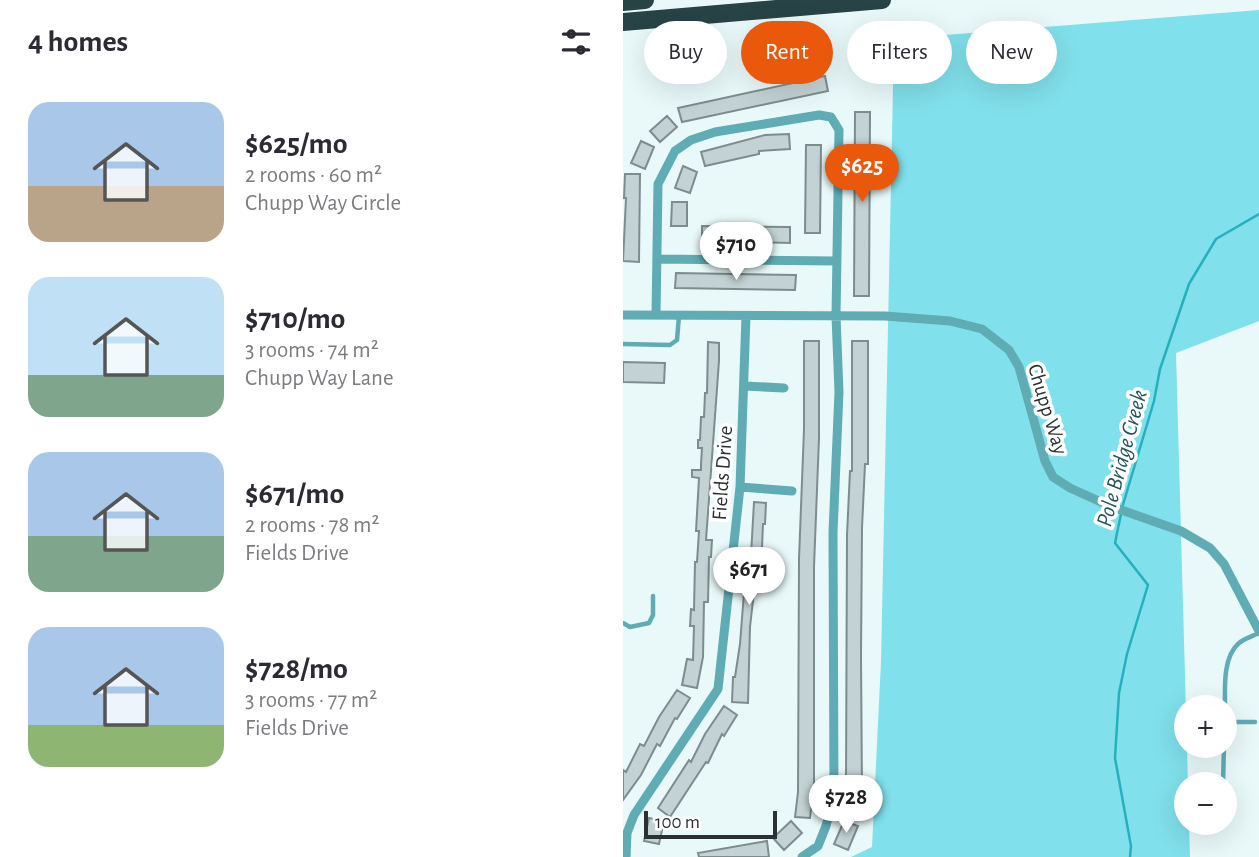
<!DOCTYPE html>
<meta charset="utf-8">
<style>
:root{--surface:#fff;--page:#f2f2f3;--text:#2b2b33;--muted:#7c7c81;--accent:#ea580c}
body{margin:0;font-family:"Alegreya Sans",sans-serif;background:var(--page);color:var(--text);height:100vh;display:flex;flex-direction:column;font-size:26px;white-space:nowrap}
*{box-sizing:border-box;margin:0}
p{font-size:23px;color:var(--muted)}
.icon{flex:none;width:38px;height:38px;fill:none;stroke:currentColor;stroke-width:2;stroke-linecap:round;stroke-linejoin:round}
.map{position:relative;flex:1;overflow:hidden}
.side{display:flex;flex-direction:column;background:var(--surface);width:623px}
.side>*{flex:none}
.guide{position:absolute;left:21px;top:21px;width:509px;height:63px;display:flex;gap:14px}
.buttons{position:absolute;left:551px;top:695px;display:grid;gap:14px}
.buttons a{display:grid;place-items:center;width:63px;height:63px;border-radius:50%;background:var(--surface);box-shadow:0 7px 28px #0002;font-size:35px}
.scale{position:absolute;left:21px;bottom:18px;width:133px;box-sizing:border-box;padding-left:7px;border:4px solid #2b3132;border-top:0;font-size:19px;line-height:24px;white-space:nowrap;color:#2b3132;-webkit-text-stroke:5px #fff;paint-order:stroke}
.price{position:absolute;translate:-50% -60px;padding:0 16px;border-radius:24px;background:#fff;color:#222;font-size:23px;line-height:46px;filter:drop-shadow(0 2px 4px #0008)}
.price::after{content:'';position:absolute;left:50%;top:42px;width:21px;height:16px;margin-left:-10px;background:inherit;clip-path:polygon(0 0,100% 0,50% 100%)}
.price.selected{background:var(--accent);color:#fff}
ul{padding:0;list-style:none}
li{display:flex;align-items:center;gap:21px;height:175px;padding:0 28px}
li span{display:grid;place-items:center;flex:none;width:196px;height:140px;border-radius:21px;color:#555}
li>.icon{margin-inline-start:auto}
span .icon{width:84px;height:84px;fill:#fffc;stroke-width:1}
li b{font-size:30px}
h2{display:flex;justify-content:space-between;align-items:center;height:84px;padding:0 28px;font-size:30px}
.tag{padding:0 24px;border-radius:32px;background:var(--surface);box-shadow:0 7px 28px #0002;font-size:24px;line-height:63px}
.tag.selected{background:var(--accent);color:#fff}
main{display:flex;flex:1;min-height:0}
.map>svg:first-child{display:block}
.green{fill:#80e0eb}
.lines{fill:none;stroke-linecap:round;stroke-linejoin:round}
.stream{stroke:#26b0bd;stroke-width:2.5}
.building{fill:#c3d2d4;stroke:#7e8c8e;stroke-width:2}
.service{stroke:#5facb4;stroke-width:4.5}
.minor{stroke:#5facb4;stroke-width:9}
.motorway{stroke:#274346;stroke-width:18}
.labels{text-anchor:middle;stroke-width:7;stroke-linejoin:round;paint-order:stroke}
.street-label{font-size:21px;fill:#2b3132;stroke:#fff}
.water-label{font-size:23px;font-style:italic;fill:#20555b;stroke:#fff}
</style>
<main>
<section class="side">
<h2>4 homes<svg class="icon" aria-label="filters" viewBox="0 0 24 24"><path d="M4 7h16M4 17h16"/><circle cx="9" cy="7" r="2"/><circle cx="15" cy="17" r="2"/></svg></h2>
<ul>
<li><span style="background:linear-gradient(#a9c7e8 60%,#b9a48a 0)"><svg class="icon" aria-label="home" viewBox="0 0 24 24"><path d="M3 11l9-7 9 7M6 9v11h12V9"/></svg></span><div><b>$625/mo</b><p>2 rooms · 60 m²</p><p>Chupp Way Circle</p></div></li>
<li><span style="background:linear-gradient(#bfe0f5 70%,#7fa58c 0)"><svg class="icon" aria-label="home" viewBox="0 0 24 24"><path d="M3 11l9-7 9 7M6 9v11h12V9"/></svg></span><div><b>$710/mo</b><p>3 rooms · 74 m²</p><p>Chupp Way Lane</p></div></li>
<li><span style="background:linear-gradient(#a9c7e8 60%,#7fa58c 0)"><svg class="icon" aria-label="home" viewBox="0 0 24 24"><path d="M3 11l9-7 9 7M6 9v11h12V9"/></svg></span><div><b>$671/mo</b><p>2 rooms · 78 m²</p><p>Fields Drive</p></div></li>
<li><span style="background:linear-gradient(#a9c7e8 70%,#8fb573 0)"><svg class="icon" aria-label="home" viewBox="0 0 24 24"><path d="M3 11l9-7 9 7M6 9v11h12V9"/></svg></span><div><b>$728/mo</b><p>3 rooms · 77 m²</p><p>Fields Drive</p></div></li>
</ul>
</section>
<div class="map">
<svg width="636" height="857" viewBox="0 0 636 857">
<rect width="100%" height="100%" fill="#e9f9fa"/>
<path class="green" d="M636 10V321L553 353 565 784 564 822 566 823 567 857H228L249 847 258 662 271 39Z"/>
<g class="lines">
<path class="stream" d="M499 508 531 401 537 369 566 284 593 239 636 214
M498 514 492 543 525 585 504 654 496 693 492 758 508 846 507 857"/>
</g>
<path class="building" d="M202 76 205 91 59 122 55 108Z
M232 112H247L246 296H231Z
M44 116 54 127 37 142 27 131Z
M166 134 167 149 136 151V154L82 166 78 152 142 135Z
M18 141 31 147 22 169 8 163Z
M183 145H198L197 233H182Z
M60 166 74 172 67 193 52 188Z
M2 174H17L16 262 0 261 3 198H1Z
M49 202H64V226H48Z
M79 226 167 227V243L79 241Z
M53 273 173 275 172 290 52 288Z
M181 341H196V438L191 567V784L187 818 172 817 175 792 176 559 181 429Z
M229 341H245V464H242L239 528 238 656 239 790H242V816H226L227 783H223L224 535 227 471H229Z
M85 342 96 343V361L83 540H89L88 557H86L85 602H81L80 657 74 688 59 685 64 659 70 660 71 626H67L68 609 71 610 72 562H74L76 531H73L76 478 69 477V470H78V464L79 448H75V440H77L78 417H81L82 393H84Z
M0 362 42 363 41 383 0 382Z
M131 502 143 503 142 524H140L139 548H136L127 627 125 703 109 702 110 677H112L117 644 124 554 128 555Z
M54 690 67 698 54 719 52 718 37 746 34 744 18 775 0 800V770L3 772 17 744 21 746 36 717Z
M101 706 114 715 101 736 99 734 85 763 83 762 47 817 35 808 66 760 68 762 82 734Z
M26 818 41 821 36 844 21 841Z
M168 821 179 833 161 850 150 838Z
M221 821 235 826 225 850 211 844Z
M144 841 146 857H76L75 853Z"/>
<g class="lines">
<path class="service" d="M0 344 47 345 54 340 56 316
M0 623 7 627 26 623 30 615V596
M602 720C603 698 597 659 616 643 621 639 630 636 636 633
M602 722H632
M600 784 601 746"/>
<path class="minor" d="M35 259 214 261
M0 315 262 316 327 321 359 329 386 350 396 367 422 461 430 477 447 488 487 506 558 531 587 548 601 564 636 631
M33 315 35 184 52 151 68 140 92 132 196 115 208 117 216 130 213 316 216 392 210 532 211 795 203 826 195 846 179 857
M122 386 161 388
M117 487 169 491
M3 857 4 833 11 815 95 689 117 487 123 316"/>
<path class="motorway" d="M0 2 22 0
M0 22 259 0"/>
</g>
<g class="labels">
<g class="street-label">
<text transform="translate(425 409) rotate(73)" y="7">Chupp Way</text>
<text transform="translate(99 473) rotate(-86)" y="7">Fields Drive</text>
</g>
<g class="water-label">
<text transform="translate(498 458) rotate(-75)" y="8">Pole Bridge Creek</text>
</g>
</g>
</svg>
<div class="buttons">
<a>+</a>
<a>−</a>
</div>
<div class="scale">100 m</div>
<b class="price selected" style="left:239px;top:204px">$625</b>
<b class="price" style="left:113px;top:282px">$710</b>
<b class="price" style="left:126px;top:607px">$671</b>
<b class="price" style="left:223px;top:835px">$728</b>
<div class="guide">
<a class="tag">Buy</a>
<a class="tag selected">Rent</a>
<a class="tag">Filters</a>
<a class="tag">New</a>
</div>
</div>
</main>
